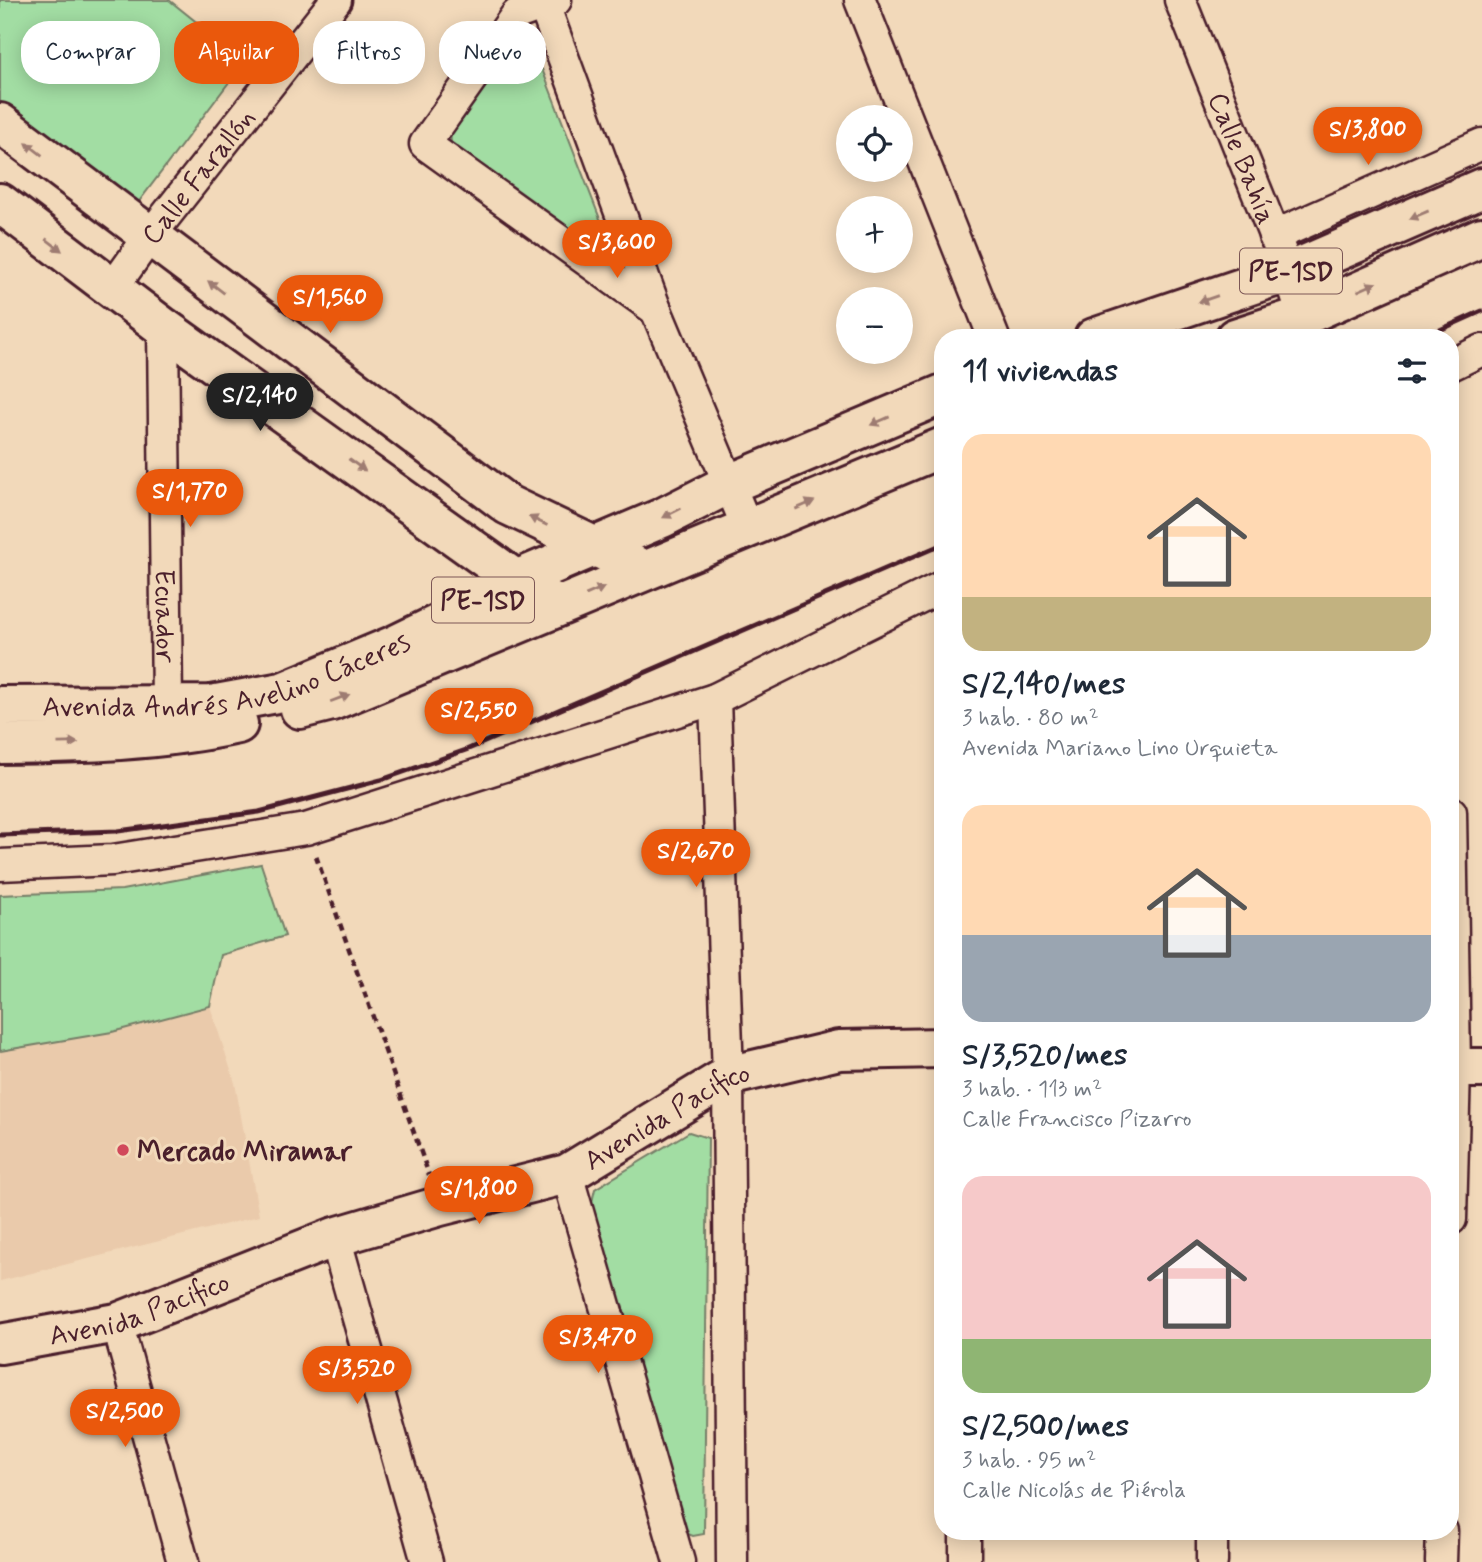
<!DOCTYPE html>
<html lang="es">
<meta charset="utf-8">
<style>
:root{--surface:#fff;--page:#f6f6f7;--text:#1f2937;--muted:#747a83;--accent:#ea580c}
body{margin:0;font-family:Mynerve,sans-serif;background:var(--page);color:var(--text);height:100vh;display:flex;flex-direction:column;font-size:26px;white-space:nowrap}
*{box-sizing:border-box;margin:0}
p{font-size:23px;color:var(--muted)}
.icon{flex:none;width:38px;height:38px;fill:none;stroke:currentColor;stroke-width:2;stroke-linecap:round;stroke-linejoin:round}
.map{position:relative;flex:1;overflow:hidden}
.drawer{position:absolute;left:934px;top:329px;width:525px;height:1211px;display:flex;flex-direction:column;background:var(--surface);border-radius:28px;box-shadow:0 4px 18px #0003}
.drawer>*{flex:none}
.hud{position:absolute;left:21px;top:21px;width:665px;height:63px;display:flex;gap:14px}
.controls{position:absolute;left:836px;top:105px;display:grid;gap:14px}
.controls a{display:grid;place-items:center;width:77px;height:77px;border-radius:50%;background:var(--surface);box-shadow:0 4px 18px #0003;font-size:35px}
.price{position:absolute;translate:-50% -60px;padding:0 16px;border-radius:24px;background:var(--accent);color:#fff;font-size:23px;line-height:46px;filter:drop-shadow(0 2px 4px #0008)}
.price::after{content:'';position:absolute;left:50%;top:42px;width:21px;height:16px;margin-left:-10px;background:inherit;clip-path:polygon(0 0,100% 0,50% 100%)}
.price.selected{background:#222;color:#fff}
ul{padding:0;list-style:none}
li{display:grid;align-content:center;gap:14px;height:371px;padding:0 28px}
li span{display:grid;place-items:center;height:217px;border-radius:21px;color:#555}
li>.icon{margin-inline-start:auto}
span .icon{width:126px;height:126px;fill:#fffc;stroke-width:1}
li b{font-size:30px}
h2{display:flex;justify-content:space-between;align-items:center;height:84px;padding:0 28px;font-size:30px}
.chip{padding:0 24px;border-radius:28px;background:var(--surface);box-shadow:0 4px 18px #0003;font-size:24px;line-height:63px}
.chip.selected{background:var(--accent);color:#fff}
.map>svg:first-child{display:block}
.built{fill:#eacaab}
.green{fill:#a2dda3;stroke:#767e67;stroke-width:2}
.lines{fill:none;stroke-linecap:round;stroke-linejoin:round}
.street-casing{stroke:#4a1f2b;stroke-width:35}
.secondary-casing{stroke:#4a1f2b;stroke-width:44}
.highway-casing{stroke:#4a1f2b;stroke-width:44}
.path{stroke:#4a1f2b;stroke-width:4.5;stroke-dasharray:7 5;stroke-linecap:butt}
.street{stroke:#f2d9ba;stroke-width:30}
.secondary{stroke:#f2d9ba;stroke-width:38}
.highway{stroke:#f2d9ba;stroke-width:38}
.rail{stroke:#4a1f2b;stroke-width:5}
.oneway{fill:#9e7c72}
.poi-dot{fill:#d1495b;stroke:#f2d9ba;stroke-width:2.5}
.labels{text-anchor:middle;stroke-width:6;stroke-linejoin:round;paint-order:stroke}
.shield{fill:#f2d9ba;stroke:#7c5756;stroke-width:2}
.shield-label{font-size:26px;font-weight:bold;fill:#4a1f2b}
.street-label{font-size:28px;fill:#4a1f2b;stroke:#f2d9ba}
.poi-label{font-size:28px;font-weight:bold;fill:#4a1f2b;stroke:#f2d9ba;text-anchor:start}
</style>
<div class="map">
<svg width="1482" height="1562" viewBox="0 0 1482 1562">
<rect width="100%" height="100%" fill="#f2d9ba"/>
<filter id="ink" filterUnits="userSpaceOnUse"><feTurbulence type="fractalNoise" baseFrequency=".0143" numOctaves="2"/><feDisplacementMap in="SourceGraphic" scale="14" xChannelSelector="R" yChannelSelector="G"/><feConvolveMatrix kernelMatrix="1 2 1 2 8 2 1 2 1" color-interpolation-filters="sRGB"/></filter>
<g filter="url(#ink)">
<path class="built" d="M210 1006 235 1083 259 1216 0 1281V1051L112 1032Z"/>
<path class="green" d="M0 0H169L245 61 134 208 0 107Z
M516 35 535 51 619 268 451 144 450 128Z
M261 864 285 936 221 955 210 1006 112 1032 0 1051V895L122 890Z
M689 1132 708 1138 704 1534 693 1536 681 1531 589 1215 595 1189Z"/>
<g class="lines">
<g class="street-casing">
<g id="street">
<path d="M539 0 544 5 656 310 748 529"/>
<path d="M556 0 517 14 425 144 656 310"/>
<path d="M860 0 994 338"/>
<path id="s1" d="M1180 0 1289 272 1303 316"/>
<path d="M1274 236 1482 144"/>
<path id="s2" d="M112 289 149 237 336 0"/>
<path id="s3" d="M163 327 167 706 169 727"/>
<path d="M1451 365 1482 350"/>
<path d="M715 699 728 1076 732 1562"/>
<path d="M1451 812 1455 1068 1451 1219"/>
<path d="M0 865 113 860 306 829 715 699 943 586"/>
<path d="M567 1174 679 1562"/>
<path d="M335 1237 427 1562"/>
<path d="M117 1323 183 1562"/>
<path d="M965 1562V1531"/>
<path d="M1212 1562V1531"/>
<path d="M1441 1562 1442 1531"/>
</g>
</g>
<g class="secondary-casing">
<g id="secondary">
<path d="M0 123 508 505 644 570"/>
<path d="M0 203 163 327 516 580 559 606"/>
<path d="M1451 1068H1482"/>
<path id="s4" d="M0 1344 117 1323 335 1237 440 1206 567 1174 728 1076 839 1050 943 1048"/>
</g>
</g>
<g class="highway-casing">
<g id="highway">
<path d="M1094 338 1289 272 1482 188"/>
<path d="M1235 338 1303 316 1482 237"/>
<path id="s5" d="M0 706 211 705 282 692 395 645 469 609 516 580 662 518 727 485 943 394"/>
<path d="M300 709 332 701 943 447"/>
<path d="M0 744C80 743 160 741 238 724"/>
</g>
</g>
<path class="path" d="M316 856 429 1175"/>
<use href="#street" class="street"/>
<use href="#secondary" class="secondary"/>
<use href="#highway" class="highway"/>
<path class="rail" d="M1422 338 1482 311
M0 835 118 831 259 812 381 780 466 750 943 544"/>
</g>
<defs><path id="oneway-solid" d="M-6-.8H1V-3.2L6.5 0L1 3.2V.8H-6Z" transform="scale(1.75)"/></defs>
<g class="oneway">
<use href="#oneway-solid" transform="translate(34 149) rotate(-143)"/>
<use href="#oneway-solid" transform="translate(1419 215) rotate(157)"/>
<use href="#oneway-solid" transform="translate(54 245) rotate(37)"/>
<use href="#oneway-solid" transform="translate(216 287) rotate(-143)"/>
<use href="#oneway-solid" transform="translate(1367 287) rotate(-24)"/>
<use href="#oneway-solid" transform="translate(1208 299) rotate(161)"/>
<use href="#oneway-solid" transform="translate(880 421) rotate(157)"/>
<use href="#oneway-solid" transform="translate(357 465) rotate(35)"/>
<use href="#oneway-solid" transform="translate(805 505) rotate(-23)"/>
<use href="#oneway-solid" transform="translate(672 513) rotate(153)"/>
<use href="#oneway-solid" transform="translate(538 521) rotate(-154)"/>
<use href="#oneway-solid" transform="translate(595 591) rotate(-23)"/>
<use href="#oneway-solid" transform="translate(340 698) rotate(-21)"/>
<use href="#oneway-solid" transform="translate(68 743) rotate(-1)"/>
</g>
</g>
<circle class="poi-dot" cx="123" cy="1150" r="7"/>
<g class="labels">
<g class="shield">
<rect x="1240" y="248.5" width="102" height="45" rx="5"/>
<rect x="432" y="577.5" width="102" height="45" rx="5"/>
</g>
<g class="shield-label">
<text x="1291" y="280">PE-1SD</text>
<text x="483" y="609">PE-1SD</text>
</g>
<g class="street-label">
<text dy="10" stroke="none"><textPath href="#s1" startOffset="170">Calle Bahía</textPath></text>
<text dy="10" stroke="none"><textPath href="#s2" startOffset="142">Calle Farallón</textPath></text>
<text dy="10" stroke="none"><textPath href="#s3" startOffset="289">Ecuador</textPath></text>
<text dy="10" stroke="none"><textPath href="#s5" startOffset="231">Avenida Andrés Avelino Cáceres</textPath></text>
<text dy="10" stroke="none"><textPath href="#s4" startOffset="710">Avenida Pacifico</textPath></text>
<text dy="10" stroke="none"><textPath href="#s4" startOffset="144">Avenida Pacifico</textPath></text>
</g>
<g class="poi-label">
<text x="137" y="1160">Mercado Miramar</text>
</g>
</g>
</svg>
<div class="controls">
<a><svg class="icon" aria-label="locate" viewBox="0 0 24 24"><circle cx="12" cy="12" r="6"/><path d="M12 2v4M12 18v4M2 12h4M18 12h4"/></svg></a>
<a>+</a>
<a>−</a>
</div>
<b class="price" style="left:1368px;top:167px">S/3,800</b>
<b class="price" style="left:617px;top:280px">S/3,600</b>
<b class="price" style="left:330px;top:335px">S/1,560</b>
<b class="price selected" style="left:260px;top:433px">S/2,140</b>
<b class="price" style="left:190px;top:529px">S/1,770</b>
<b class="price" style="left:479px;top:748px">S/2,550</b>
<b class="price" style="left:696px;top:889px">S/2,670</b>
<b class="price" style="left:479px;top:1226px">S/1,800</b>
<b class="price" style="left:598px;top:1375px">S/3,470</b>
<b class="price" style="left:357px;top:1406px">S/3,520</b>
<b class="price" style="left:125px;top:1449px">S/2,500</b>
<div class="hud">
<a class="chip">Comprar</a>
<a class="chip selected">Alquilar</a>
<a class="chip">Filtros</a>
<a class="chip">Nuevo</a>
</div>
<section class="drawer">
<h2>11 viviendas<svg class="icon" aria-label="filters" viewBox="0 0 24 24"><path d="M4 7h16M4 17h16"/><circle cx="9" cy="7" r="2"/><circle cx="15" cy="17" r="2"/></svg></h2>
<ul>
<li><span style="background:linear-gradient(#ffd9b3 75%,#c2b280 0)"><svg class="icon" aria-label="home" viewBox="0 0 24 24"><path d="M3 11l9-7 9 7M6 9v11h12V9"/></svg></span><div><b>S/2,140/mes</b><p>3 hab. · 80 m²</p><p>Avenida Mariano Lino Urquieta</p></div></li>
<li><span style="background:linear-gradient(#ffd9b3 60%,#9aa5b1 0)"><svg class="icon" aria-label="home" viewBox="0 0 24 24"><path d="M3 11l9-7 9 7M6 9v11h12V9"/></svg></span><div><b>S/3,520/mes</b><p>3 hab. · 113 m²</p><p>Calle Francisco Pizarro</p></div></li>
<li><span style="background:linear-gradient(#f6c9c9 75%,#8fb573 0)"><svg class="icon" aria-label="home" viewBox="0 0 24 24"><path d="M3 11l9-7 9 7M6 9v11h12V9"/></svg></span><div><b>S/2,500/mes</b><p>3 hab. · 95 m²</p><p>Calle Nicolás de Piérola</p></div></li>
</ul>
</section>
</div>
